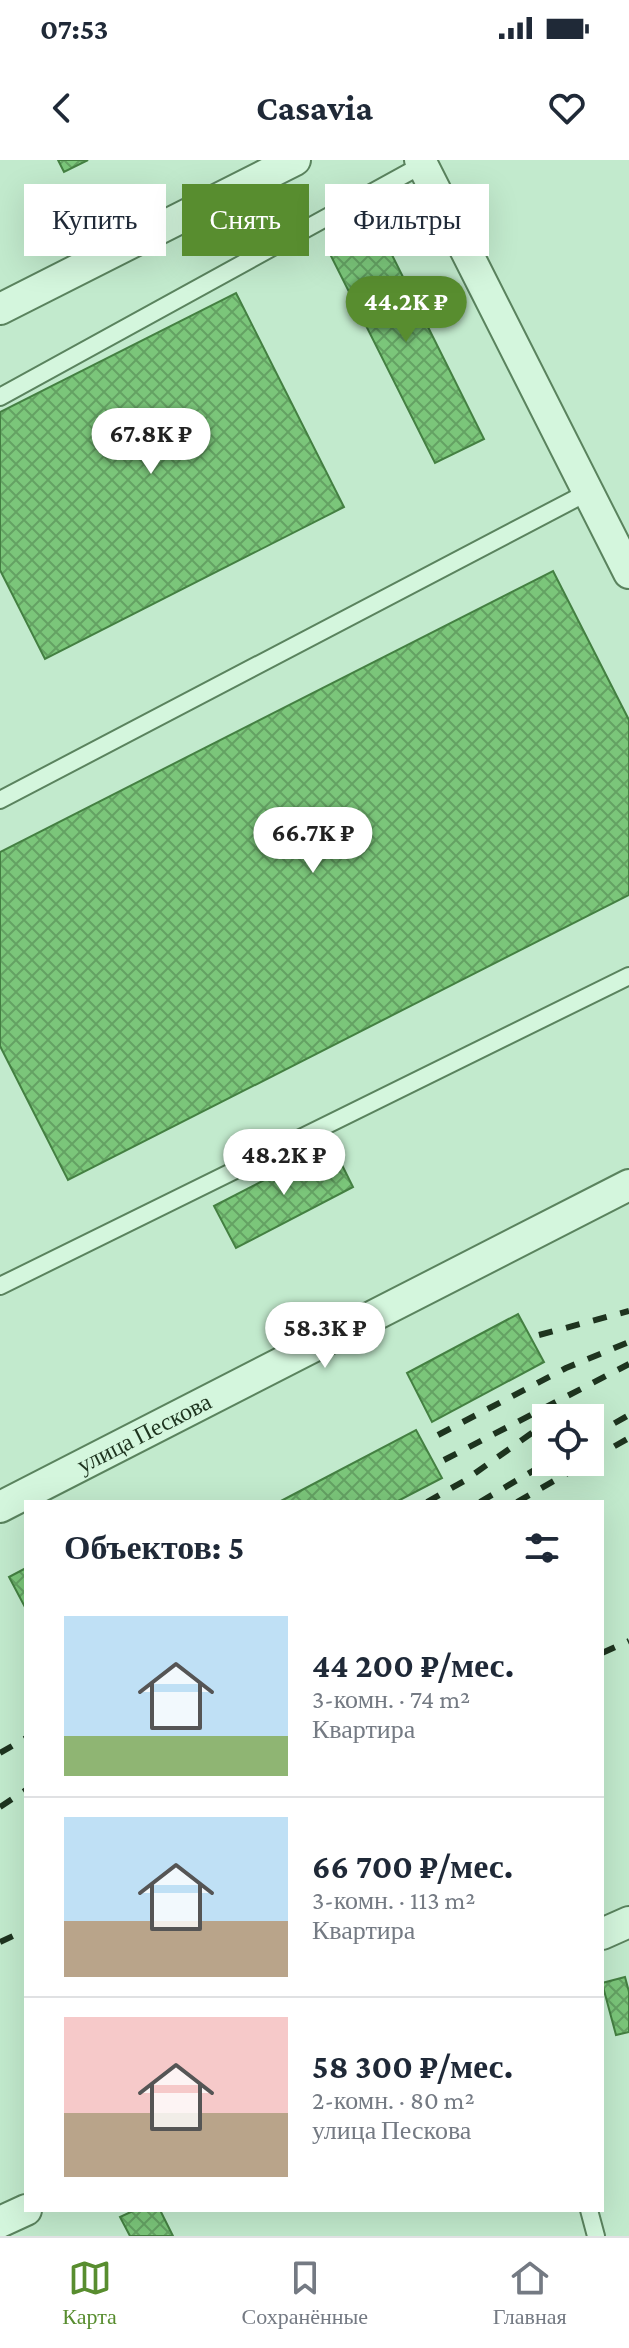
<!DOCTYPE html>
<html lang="ru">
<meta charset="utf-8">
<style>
:root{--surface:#fff;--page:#f2f2f3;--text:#1f2937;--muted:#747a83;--line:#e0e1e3;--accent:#588d2f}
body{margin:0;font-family:"Crimson Pro",serif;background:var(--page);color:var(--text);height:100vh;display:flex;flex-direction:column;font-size:30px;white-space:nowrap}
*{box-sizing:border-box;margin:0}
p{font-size:26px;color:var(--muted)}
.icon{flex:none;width:44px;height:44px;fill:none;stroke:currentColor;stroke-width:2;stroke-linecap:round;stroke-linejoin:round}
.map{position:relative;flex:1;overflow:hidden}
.details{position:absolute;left:24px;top:1340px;width:580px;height:712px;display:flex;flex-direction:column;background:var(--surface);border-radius:0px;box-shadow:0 8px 32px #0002}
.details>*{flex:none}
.top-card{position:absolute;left:24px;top:24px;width:582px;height:72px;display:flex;gap:16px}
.controls{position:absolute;left:532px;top:1244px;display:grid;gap:16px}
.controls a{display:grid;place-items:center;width:72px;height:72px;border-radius:0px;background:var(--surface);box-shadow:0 8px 32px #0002;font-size:40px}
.price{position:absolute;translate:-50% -68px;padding:0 18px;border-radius:28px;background:#fff;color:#222;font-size:26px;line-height:52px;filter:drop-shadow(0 2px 4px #0008)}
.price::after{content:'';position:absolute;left:50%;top:48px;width:24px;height:18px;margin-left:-12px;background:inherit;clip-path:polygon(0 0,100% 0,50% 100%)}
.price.on{background:var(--accent);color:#fff}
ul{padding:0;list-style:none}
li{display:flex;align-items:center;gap:24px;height:200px;padding:0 40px}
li+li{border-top:2px solid var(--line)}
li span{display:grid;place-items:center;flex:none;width:224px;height:160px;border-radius:0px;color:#555}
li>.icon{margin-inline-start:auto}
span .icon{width:96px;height:96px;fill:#fffc;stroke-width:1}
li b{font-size:34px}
h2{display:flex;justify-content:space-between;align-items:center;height:96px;padding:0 40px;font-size:34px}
.tag{padding:0 28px;border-radius:0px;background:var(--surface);box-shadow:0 8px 32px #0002;font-size:28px;line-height:72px}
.tag.on{background:var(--accent);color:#fff}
.status{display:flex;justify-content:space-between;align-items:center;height:56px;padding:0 40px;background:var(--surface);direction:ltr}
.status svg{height:22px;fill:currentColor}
header{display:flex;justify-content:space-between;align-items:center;height:104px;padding:0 40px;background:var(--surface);font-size:36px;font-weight:700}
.dock{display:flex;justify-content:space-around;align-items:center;height:112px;border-top:2px solid var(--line);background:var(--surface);font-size:22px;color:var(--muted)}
.dock a{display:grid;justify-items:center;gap:4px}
.dock .on{color:var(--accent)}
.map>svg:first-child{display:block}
.building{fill:url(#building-cross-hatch);stroke:#448042;stroke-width:2}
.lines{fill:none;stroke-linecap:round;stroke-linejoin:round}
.lane-casing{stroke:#5a835e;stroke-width:20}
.street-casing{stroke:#5a835e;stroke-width:34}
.lane{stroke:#d4f6dd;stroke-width:16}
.street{stroke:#d4f6dd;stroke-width:30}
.rail{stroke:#1e341f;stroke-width:6;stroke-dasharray:14 14;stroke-linecap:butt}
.labels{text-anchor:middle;stroke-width:6;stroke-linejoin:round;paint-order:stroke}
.street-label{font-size:24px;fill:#1e341f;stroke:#d1f2da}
</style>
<div class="status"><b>07:53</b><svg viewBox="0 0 49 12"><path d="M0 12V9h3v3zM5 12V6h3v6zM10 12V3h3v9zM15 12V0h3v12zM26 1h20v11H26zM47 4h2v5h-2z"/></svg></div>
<header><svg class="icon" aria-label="back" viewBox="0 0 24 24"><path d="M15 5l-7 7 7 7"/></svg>Casavia<svg class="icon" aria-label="heart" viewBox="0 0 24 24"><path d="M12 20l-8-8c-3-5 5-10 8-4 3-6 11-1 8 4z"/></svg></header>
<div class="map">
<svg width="629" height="2076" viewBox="0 0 629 2076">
<defs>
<pattern id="building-cross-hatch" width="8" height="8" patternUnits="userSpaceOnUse" patternTransform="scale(2)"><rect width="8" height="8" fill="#7bc67a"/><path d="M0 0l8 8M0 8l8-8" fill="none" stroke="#64a263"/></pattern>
</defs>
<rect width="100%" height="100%" fill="#c2eacd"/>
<path class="building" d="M58 0H88L64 12Z
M377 65 484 279 435 303 328 90Z
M236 133 344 347 45 499 0 410V252Z
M553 411 629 560V735L68 1020 0 886V692Z
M332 985 353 1027 236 1088 214 1046Z
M518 1154 544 1202 432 1262 407 1213Z
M416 1270 442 1318 396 1342H279Z
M26 1408V1449L9 1417Z
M625 1817 629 1832V1872L616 1875 602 1823Z
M135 2050H160L173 2076H130L120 2057Z"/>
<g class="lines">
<g class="lane-casing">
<path id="lane" d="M0 237 422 5
M0 640 588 332
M0 1126 629 816
M589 2050 596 2076"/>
</g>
<g class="street-casing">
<g id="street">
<path d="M420 0 629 413"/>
<path d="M0 149 295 0"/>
<path id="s1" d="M0 1347 629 1025"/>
<path d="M602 1774 629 1762"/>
<path d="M0 2062 26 2050"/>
</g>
</g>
<use href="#lane" class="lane"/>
<use href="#street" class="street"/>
<path class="rail" d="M539 1175 629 1151
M438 1275 566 1208 629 1182
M590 1277 629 1255
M444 1300 629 1204
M590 1300 629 1278
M427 1342 464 1321 546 1263
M480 1342 548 1302
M517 1342 587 1302
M602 1493 629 1481
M0 1593 26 1578
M0 1647 26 1630
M0 1782 26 1770"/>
</g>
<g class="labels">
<g class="street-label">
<text dy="8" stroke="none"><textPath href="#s1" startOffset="162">улица Пескова</textPath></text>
</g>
</g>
</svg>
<div class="controls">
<a><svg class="icon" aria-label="locate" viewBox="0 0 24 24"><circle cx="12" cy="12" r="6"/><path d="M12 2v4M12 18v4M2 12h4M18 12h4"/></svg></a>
</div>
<b class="price on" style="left:406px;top:184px">44.2K ₽</b>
<b class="price" style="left:151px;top:316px">67.8K ₽</b>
<b class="price" style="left:313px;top:715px">66.7K ₽</b>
<b class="price" style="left:284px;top:1037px">48.2K ₽</b>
<b class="price" style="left:325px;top:1210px">58.3K ₽</b>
<div class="top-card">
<a class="tag">Купить</a>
<a class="tag on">Снять</a>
<a class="tag">Фильтры</a>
</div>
<section class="details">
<h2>Объектов: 5<svg class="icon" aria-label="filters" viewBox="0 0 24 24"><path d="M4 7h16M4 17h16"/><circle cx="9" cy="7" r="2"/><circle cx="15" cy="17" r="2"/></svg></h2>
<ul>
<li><span style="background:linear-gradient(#bfe0f5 75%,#8fb573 0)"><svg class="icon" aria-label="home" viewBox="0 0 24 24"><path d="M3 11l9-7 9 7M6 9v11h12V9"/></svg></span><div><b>44 200 ₽/мес.</b><p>3-комн. · 74 m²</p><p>Квартира</p></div></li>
<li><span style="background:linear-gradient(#bfe0f5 65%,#b9a48a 0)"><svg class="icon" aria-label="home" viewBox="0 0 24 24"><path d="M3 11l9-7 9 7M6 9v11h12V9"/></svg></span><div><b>66 700 ₽/мес.</b><p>3-комн. · 113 m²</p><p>Квартира</p></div></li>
<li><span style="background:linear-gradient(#f6c9c9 60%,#b9a48a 0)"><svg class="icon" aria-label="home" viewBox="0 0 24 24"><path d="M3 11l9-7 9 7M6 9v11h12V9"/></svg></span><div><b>58 300 ₽/мес.</b><p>2-комн. · 80 m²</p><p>улица Пескова</p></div></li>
</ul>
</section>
</div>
<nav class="dock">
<a class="on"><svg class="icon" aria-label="map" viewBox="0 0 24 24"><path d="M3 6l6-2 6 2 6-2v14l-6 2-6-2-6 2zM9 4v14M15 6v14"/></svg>Карта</a>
<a><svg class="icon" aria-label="saved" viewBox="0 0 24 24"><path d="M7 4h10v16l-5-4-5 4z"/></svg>Сохранённые</a>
<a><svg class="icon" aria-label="home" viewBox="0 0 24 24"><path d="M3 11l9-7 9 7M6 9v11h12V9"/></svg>Главная</a>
</nav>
